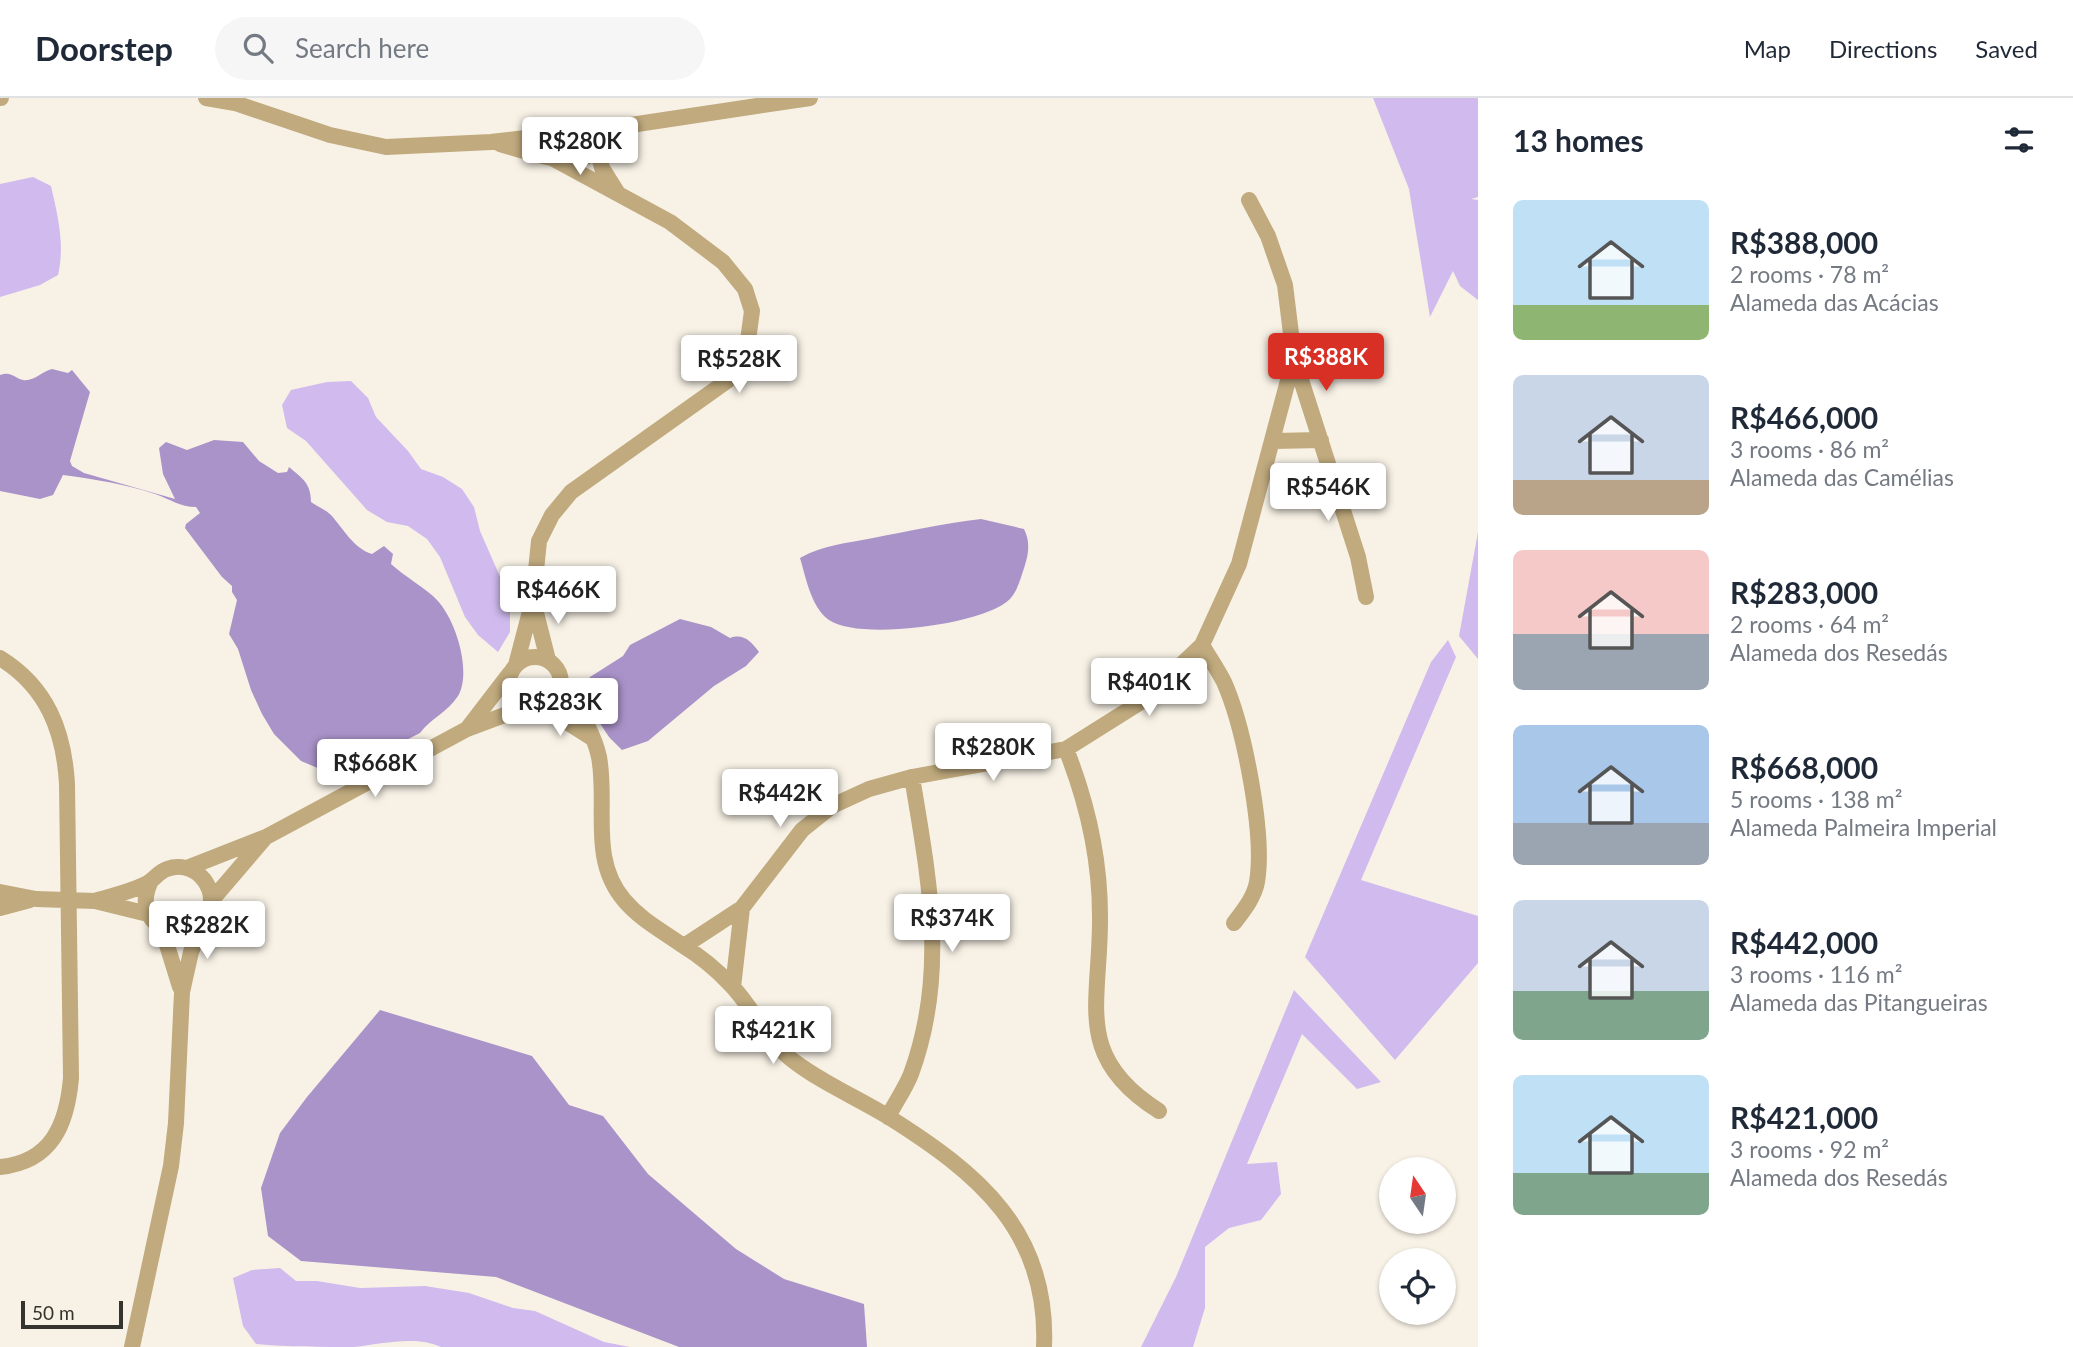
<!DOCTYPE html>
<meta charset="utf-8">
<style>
:root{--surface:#fff;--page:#f6f6f7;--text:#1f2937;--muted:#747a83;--line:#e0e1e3;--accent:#d93025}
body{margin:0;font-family:Lato,sans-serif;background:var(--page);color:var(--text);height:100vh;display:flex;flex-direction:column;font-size:26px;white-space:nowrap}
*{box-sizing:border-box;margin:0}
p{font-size:23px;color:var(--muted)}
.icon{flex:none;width:38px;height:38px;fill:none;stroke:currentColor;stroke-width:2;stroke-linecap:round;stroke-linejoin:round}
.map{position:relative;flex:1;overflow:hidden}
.side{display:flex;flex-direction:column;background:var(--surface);width:595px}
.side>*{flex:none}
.needle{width:46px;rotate:347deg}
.buttons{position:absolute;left:1379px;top:1059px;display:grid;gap:14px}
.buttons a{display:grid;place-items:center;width:77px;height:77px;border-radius:50%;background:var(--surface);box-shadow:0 2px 5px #0004;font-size:35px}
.scale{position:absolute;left:21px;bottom:18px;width:102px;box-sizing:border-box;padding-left:7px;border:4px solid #35332e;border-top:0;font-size:19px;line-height:24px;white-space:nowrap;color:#35332e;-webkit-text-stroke:5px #f8f2e6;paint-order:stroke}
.price{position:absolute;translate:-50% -60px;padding:0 16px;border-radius:7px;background:#fff;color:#222;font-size:23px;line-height:46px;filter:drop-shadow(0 2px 4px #0008)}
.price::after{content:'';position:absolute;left:50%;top:42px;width:21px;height:16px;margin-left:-10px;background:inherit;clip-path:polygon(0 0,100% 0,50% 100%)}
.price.current{background:var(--accent);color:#fff}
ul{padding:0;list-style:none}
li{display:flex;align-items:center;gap:21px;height:175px;padding:0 35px}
li span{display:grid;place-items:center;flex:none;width:196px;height:140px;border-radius:10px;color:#555}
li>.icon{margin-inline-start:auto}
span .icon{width:84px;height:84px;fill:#fffc;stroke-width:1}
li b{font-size:30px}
h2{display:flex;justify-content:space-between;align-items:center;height:84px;padding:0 35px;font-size:30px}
header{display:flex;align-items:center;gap:42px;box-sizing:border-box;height:98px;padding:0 35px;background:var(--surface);border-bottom:2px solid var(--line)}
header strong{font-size:33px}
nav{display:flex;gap:38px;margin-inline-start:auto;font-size:24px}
.search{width:490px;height:63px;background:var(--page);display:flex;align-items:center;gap:18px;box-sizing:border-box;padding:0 24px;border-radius:38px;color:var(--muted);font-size:26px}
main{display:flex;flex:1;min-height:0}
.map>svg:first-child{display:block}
.green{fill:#d0baee}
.water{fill:#aa93c9}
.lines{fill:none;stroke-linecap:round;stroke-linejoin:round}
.street{stroke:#c0aa7e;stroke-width:16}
</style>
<header>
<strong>Doorstep</strong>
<div class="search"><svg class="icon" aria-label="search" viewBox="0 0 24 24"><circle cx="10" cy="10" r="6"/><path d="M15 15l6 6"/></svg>Search here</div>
<nav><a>Map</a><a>Directions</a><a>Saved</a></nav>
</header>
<main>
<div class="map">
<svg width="1478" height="1249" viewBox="0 0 1478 1249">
<rect width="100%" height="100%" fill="#f8f2e6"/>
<path class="green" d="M1373 0H1478V99L1471 101 1478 102V202L1460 188 1453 173 1430 219 1409 91Z
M33 79 51 88C58 119 65 146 58 177L40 187 0 199V86Z
M351 283 368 300 376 319 408 353 421 371 443 379 462 391 474 409 480 433 505 490 510 514V534L498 554 478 537 465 519 440 459 427 441 408 428 387 424 367 412 306 343 287 330 282 307 291 292 327 284Z
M1478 434V561L1459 538Z
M1448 542 1456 559 1361 782 1478 818V865L1395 962 1305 859 1431 564Z
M1294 892 1381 984 1357 991 1302 936 1247 1066 1277 1064 1281 1096 1261 1122 1229 1130 1205 1149V1210L1193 1249H1141L1176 1179Z
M280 1170 296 1183H317L360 1190 425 1188 469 1195 513 1210 535 1213 604 1244 630 1249H441C416 1237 381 1246 354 1249 323 1249 287 1249 256 1246L243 1228 233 1180 252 1172Z"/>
<path class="water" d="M52 271 68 275 72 272 90 294 70 363 72 368 84 375 175 401 163 376 159 350 166 344 187 352 214 342 243 344 259 363 278 375 287 374 289 369C302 380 311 385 311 404 317 408 326 412 331 417 343 430 353 450 372 456L384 448 393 456 391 466C404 478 427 491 437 502 456 522 472 574 458 598 448 614 430 621 420 635L347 672 320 671 301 663 274 636 262 616 251 592 238 551 229 536 237 502 232 494V488L222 479 185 430 186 426 200 415 196 409C180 409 170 401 155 396 126 386 93 381 63 377L53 397 40 401 0 393V277C11 273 13 279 23 282 33 284 43 273 52 271Z
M981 421 1024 431C1030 443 1029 454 1025 467 1021 479 1018 492 1010 501 984 527 858 543 829 522 811 509 806 480 800 460 823 447 848 445 873 440 909 433 945 425 981 421Z
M680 521 711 529 730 540C743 535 751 543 759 554L746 568 714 588 648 643 622 652 609 639 582 598 584 588 590 579 623 558 630 547Z
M380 912 532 958 569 1007 603 1018 648 1076 736 1151 784 1181 864 1206 867 1249H679L496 1179 301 1163 268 1138 261 1090 280 1035 307 999Z"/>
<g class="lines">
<path class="street" d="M0 0H1
M206 0 235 5 330 37 386 49 491 44 624 28 810 0
M595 44 602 70 617 94
M500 46C521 52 565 68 586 59 600 53 611 38 624 28
M1249 102 1268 138 1285 187 1294 260 1358 459 1366 499
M1274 343 1321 342
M533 503 548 562
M1202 547C1209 559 1218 572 1224 584 1244 629 1265 736 1257 784 1254 800 1243 813 1234 825
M509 585a26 26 0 1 1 52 0a26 26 0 1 1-52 0Z
M0 560C47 589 64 633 67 686L71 980C67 1026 52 1064 0 1069
M516 567 533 502 539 443 552 417 571 394 727 283 746 257 752 213 745 191 723 164 670 124 550 59 544 51 543 36
M561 584C575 607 593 631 599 659 608 707 589 761 624 802 641 822 661 832 682 847 700 858 717 872 731 887 753 910 766 941 791 961 820 984 856 999 887 1018 978 1075 1049 1133 1044 1249
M543 609 592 640
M467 631 510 575
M1066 651C1087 704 1100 761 1100 818 1101 905 1072 958 1159 1013
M187 770 266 739 467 631 526 609
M0 794 36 801 95 803 148 816
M95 803C112 798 130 794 146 786 154 782 158 774 167 771 192 762 216 785 210 809 199 854 128 834 150 785
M211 803 264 741
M0 810 30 802
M162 831 180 889
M684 848 742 810 802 732 832 708 869 691 912 679 1066 651 1144 602 1202 547 1239 466 1294 260
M733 889 742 810
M888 1019C895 1005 905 991 911 976 948 875 929 782 912 679
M132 1249 171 1068 176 1025 182 894 191 854 203 823"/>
</g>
</svg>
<div class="buttons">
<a><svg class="needle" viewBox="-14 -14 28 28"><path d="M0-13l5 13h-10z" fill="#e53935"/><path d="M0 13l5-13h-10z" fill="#747a83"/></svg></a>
<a><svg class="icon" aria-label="locate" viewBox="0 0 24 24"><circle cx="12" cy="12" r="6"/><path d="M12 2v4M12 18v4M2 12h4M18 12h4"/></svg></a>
</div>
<div class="scale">50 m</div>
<b class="price" style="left:580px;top:79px">R$280K</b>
<b class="price current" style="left:1326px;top:295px">R$388K</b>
<b class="price" style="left:739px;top:297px">R$528K</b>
<b class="price" style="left:1328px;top:425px">R$546K</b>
<b class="price" style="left:558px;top:528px">R$466K</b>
<b class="price" style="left:1149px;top:620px">R$401K</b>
<b class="price" style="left:560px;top:640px">R$283K</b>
<b class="price" style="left:993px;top:685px">R$280K</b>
<b class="price" style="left:375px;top:701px">R$668K</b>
<b class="price" style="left:780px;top:731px">R$442K</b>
<b class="price" style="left:952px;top:856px">R$374K</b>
<b class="price" style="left:207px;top:863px">R$282K</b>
<b class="price" style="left:773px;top:968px">R$421K</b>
</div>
<section class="side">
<h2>13 homes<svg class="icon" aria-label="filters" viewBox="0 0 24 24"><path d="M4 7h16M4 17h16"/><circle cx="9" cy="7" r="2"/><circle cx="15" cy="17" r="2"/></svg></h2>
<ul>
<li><span style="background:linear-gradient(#bfe0f5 75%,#8fb573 0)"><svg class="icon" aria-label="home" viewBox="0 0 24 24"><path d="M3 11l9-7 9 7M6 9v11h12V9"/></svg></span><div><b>R$388,000</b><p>2 rooms · 78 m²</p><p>Alameda das Acácias</p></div></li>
<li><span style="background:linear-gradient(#c9d6e8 75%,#b9a48a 0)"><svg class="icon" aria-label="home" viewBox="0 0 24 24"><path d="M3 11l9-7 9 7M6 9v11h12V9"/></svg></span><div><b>R$466,000</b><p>3 rooms · 86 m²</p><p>Alameda das Camélias</p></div></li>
<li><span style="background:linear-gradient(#f6c9c9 60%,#9aa5b1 0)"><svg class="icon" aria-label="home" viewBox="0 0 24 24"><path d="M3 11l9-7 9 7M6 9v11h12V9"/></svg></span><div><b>R$283,000</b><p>2 rooms · 64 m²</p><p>Alameda dos Resedás</p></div></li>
<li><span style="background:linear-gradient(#a9c7e8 70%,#9aa5b1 0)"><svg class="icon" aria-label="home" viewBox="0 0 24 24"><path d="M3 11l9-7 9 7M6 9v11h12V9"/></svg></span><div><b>R$668,000</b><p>5 rooms · 138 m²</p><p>Alameda Palmeira Imperial</p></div></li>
<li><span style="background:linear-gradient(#c9d6e8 65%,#7fa58c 0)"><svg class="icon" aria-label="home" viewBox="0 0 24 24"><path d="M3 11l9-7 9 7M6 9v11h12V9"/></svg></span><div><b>R$442,000</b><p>3 rooms · 116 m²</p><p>Alameda das Pitangueiras</p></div></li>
<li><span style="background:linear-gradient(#bfe0f5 70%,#7fa58c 0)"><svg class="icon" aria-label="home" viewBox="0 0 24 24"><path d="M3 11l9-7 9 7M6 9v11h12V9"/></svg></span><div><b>R$421,000</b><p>3 rooms · 92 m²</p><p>Alameda dos Resedás</p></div></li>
</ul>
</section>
</main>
